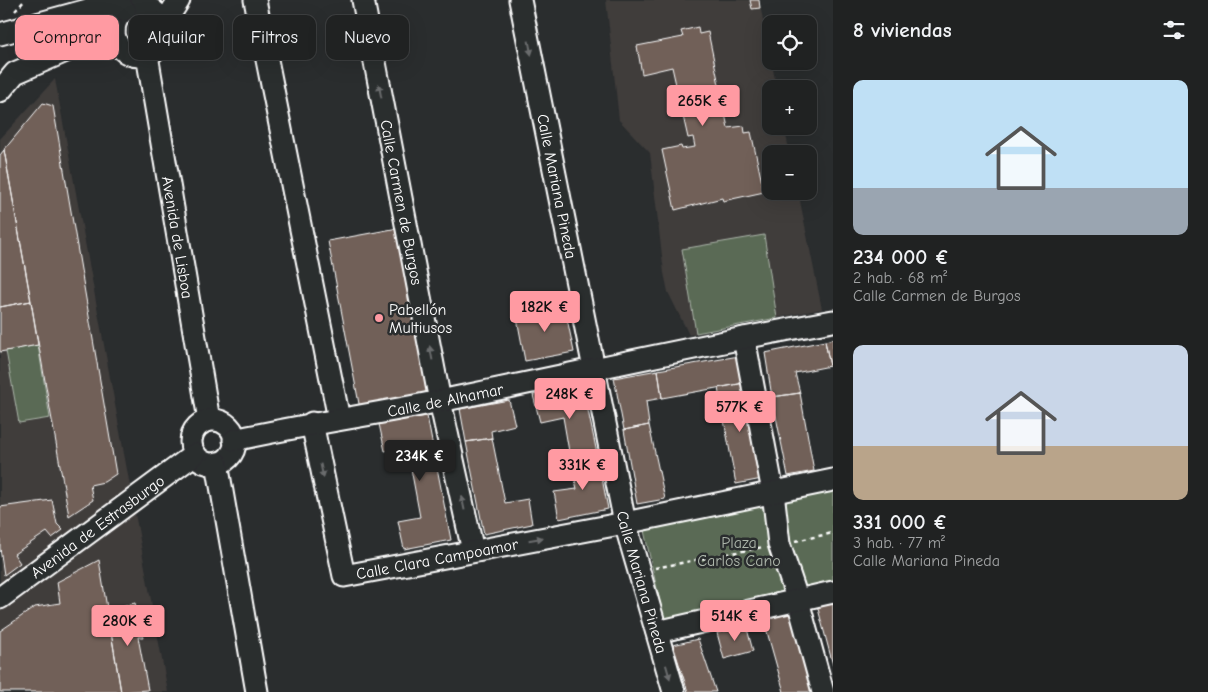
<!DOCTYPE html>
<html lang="es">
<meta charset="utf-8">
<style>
:root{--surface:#202222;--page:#2d2f2f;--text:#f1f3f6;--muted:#a2a4a5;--line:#3d3f40;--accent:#ff9aa2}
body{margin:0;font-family:"Comic Neue",sans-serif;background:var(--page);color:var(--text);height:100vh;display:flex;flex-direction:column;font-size:19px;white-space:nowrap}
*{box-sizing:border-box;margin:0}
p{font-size:16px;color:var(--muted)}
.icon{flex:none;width:28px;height:28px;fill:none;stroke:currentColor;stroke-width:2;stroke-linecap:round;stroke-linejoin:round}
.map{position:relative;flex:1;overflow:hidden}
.details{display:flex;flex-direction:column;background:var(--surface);width:375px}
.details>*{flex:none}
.guide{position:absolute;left:15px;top:15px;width:475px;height:45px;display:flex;gap:10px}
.tools{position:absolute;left:762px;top:15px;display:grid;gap:10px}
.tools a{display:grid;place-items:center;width:55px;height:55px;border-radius:10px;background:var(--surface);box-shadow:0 5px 20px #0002,0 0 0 1px var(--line);font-size:25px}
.price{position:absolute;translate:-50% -42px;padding:0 11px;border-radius:5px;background:var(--accent);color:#111;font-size:16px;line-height:32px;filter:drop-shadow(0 1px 2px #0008)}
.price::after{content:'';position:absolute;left:50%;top:30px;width:15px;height:11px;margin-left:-8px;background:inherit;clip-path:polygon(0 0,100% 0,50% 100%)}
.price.selected{background:#222;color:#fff}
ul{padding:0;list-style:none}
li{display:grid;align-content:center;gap:10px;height:265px;padding:0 20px}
li span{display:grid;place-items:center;height:155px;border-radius:10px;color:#555}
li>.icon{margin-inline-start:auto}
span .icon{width:90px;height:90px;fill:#fffc;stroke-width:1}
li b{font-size:21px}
h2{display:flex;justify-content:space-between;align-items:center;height:60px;padding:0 20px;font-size:21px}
.tag{padding:0 18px;border-radius:10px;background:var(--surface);box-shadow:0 5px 20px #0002,0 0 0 1px var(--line);font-size:18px;line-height:45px}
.tag.selected{background:var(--accent);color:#111}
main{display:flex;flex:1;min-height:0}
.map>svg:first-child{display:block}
.built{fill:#3f3c3b}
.green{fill:#5a6b54;stroke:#acb5aa}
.building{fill:#716058;stroke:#fff}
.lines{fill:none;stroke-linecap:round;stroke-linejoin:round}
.minor-casing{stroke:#fff;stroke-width:25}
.path{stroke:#fff;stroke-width:2.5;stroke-dasharray:4 4;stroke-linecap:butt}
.minor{stroke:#2a2d2e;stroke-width:21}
.oneway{fill:#6a6c6d}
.poi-dot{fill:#ff9aa2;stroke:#2a2d2e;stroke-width:2}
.labels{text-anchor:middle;stroke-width:5;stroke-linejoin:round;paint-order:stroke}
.street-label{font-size:16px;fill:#fff;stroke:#2a2d2e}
.poi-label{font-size:16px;fill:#fff;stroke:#2a2d2e;text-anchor:start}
.park-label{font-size:16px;fill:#acb5aa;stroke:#2a2d2e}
</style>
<main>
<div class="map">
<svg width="833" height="692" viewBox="0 0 833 692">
<rect width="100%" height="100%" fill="#2a2d2e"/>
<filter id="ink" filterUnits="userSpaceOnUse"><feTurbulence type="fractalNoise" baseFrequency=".02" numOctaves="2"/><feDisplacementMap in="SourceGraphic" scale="10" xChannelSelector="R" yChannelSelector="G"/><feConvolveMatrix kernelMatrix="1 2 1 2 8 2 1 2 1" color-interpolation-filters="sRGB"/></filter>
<g filter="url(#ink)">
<path class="built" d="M606 0H759L777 89H771V126H784L790 154H771V191H798L822 309 689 335 668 292 664 273 650 153 619 120Z
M55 79 168 692H0V139Z"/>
<path class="green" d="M764 235 777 318 696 333 682 249Z
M38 345 50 418 19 423 6 351Z
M833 474V588L665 625 641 517Z"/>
<path class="building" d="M750 0H759L760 8 752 9Z
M698 27 699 34 708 32 728 128 744 126 745 133 751 132 764 192 723 201 722 198 675 210 662 150 681 146 682 149 695 147 693 137 688 138 672 67 642 74 637 46 683 37 681 31Z
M43 103 53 106 116 474 104 482 90 485 93 500 69 516 4 150Z
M4 150 31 301 0 307V155Z
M398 228 430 395 360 409 328 241Z
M31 301 38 345 0 352V307Z
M564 304 574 352 525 361 516 313Z
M833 339V365L830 366 825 341Z
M825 341 830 366 795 373 800 393 772 397 765 353Z
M739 356 744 383 662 398 658 370Z
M658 370 662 398 646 401 649 425 624 430 614 378Z
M744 383 762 479 736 484 718 388Z
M583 387 598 458 571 463 563 417 540 422 533 395Z
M800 393 814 471 788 476 772 397Z
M509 400 515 425 491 431 492 438 466 442 460 409Z
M427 416 451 540 404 549 398 521 420 517 407 447 385 451 379 424Z
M649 425 665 499 637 504 624 430Z
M492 438 505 503 528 499 532 524 484 534 466 442Z
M598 458 608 509 559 519 554 492 577 489 571 463Z
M52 500 57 524 63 530 52 538 47 532 14 554 20 563 4 575 0 548V507Z
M99 560 121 692H0V631L35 607 60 603 57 582Z
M833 601V665L817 605Z
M135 603 143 637H138L148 690 121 692 107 609Z
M791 612 814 692H784L764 621Z
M746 625 753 651 724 659 717 633Z
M698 639 716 692H688L673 645Z"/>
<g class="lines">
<g class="minor-casing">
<g id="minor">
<path d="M255 0 339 419"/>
<path id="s1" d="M363 0 440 401 473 551"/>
<path id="s2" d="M520 0 625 523 674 692"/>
<circle cx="139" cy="31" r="25"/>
<path d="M163 25 179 0"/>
<path d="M0 34 106 5 125 10"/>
<path id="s3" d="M147 55 209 420"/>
<path d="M0 91 15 73 114 30"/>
<path d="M744 338 773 492 779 544 798 601 823 692"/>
<circle cx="213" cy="442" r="22"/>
<path id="s4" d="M312 423 344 576 625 523 833 480"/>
<path id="s5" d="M234 440C306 424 379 414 450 399 578 373 705 344 833 321"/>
<path d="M217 463 257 692"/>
<path id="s6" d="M0 598 195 454"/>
<path d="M657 632 833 592"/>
</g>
</g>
<path class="path" d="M15 11 25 0
M795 541 833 533
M655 568 763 547"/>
<use href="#minor" class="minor"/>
</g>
<defs><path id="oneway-solid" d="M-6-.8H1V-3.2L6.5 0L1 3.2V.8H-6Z" transform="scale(1.25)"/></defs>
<g class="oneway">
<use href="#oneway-solid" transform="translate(530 48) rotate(79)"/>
<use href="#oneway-solid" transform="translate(380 91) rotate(-101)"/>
<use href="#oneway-solid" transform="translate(431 353) rotate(-101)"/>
<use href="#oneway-solid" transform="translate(322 471) rotate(78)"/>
<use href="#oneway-solid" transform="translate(463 503) rotate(-102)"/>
<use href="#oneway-solid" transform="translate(536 539) rotate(-10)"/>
<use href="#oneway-solid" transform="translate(668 672) rotate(74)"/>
</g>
</g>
<circle class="poi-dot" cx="379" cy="318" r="5"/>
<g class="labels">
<g class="street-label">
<text dy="6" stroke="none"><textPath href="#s2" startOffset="190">Calle Mariana Pineda</textPath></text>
<text dy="6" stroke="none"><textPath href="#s1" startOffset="206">Calle Carmen de Burgos</textPath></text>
<text dy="6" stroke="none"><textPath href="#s3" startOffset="185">Avenida de Lisboa</textPath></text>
<text dy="6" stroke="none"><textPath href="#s5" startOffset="215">Calle de Alhamar</textPath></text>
<text dy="6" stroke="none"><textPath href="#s6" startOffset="121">Avenida de Estrasburgo</textPath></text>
<text dy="6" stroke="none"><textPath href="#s4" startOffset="251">Calle Clara Campoamor</textPath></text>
<text dy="6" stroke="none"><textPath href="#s2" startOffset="595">Calle Mariana Pineda</textPath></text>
</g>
<g class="poi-label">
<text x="389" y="315">Pabellón<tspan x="389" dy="18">Multiusos</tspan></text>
</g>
<g class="park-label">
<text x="739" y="548">Plaza<tspan x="739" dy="18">Carlos Cano</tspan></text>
</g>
</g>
</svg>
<div class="tools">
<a><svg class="icon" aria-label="locate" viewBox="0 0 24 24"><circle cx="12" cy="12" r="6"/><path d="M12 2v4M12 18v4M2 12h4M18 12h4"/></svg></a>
<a>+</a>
<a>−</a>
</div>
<b class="price" style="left:703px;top:127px">265K €</b>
<b class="price" style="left:545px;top:333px">182K €</b>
<b class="price" style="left:570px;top:420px">248K €</b>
<b class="price" style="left:740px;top:433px">577K €</b>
<b class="price selected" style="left:420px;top:482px">234K €</b>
<b class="price" style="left:583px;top:491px">331K €</b>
<b class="price" style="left:735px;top:642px">514K €</b>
<b class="price" style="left:128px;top:647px">280K €</b>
<div class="guide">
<a class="tag selected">Comprar</a>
<a class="tag">Alquilar</a>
<a class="tag">Filtros</a>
<a class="tag">Nuevo</a>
</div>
</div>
<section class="details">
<h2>8 viviendas<svg class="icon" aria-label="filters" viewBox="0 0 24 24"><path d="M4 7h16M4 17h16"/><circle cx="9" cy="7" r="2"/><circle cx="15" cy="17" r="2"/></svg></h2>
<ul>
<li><span style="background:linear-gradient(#bfe0f5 70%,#9aa5b1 0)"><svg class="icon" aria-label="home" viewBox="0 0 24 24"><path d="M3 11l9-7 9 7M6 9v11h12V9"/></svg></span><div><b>234 000 €</b><p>2 hab. · 68 m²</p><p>Calle Carmen de Burgos</p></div></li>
<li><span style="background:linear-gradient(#c9d6e8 65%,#b9a48a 0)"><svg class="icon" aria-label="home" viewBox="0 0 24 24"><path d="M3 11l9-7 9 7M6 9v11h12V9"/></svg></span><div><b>331 000 €</b><p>3 hab. · 77 m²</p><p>Calle Mariana Pineda</p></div></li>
</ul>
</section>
</main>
